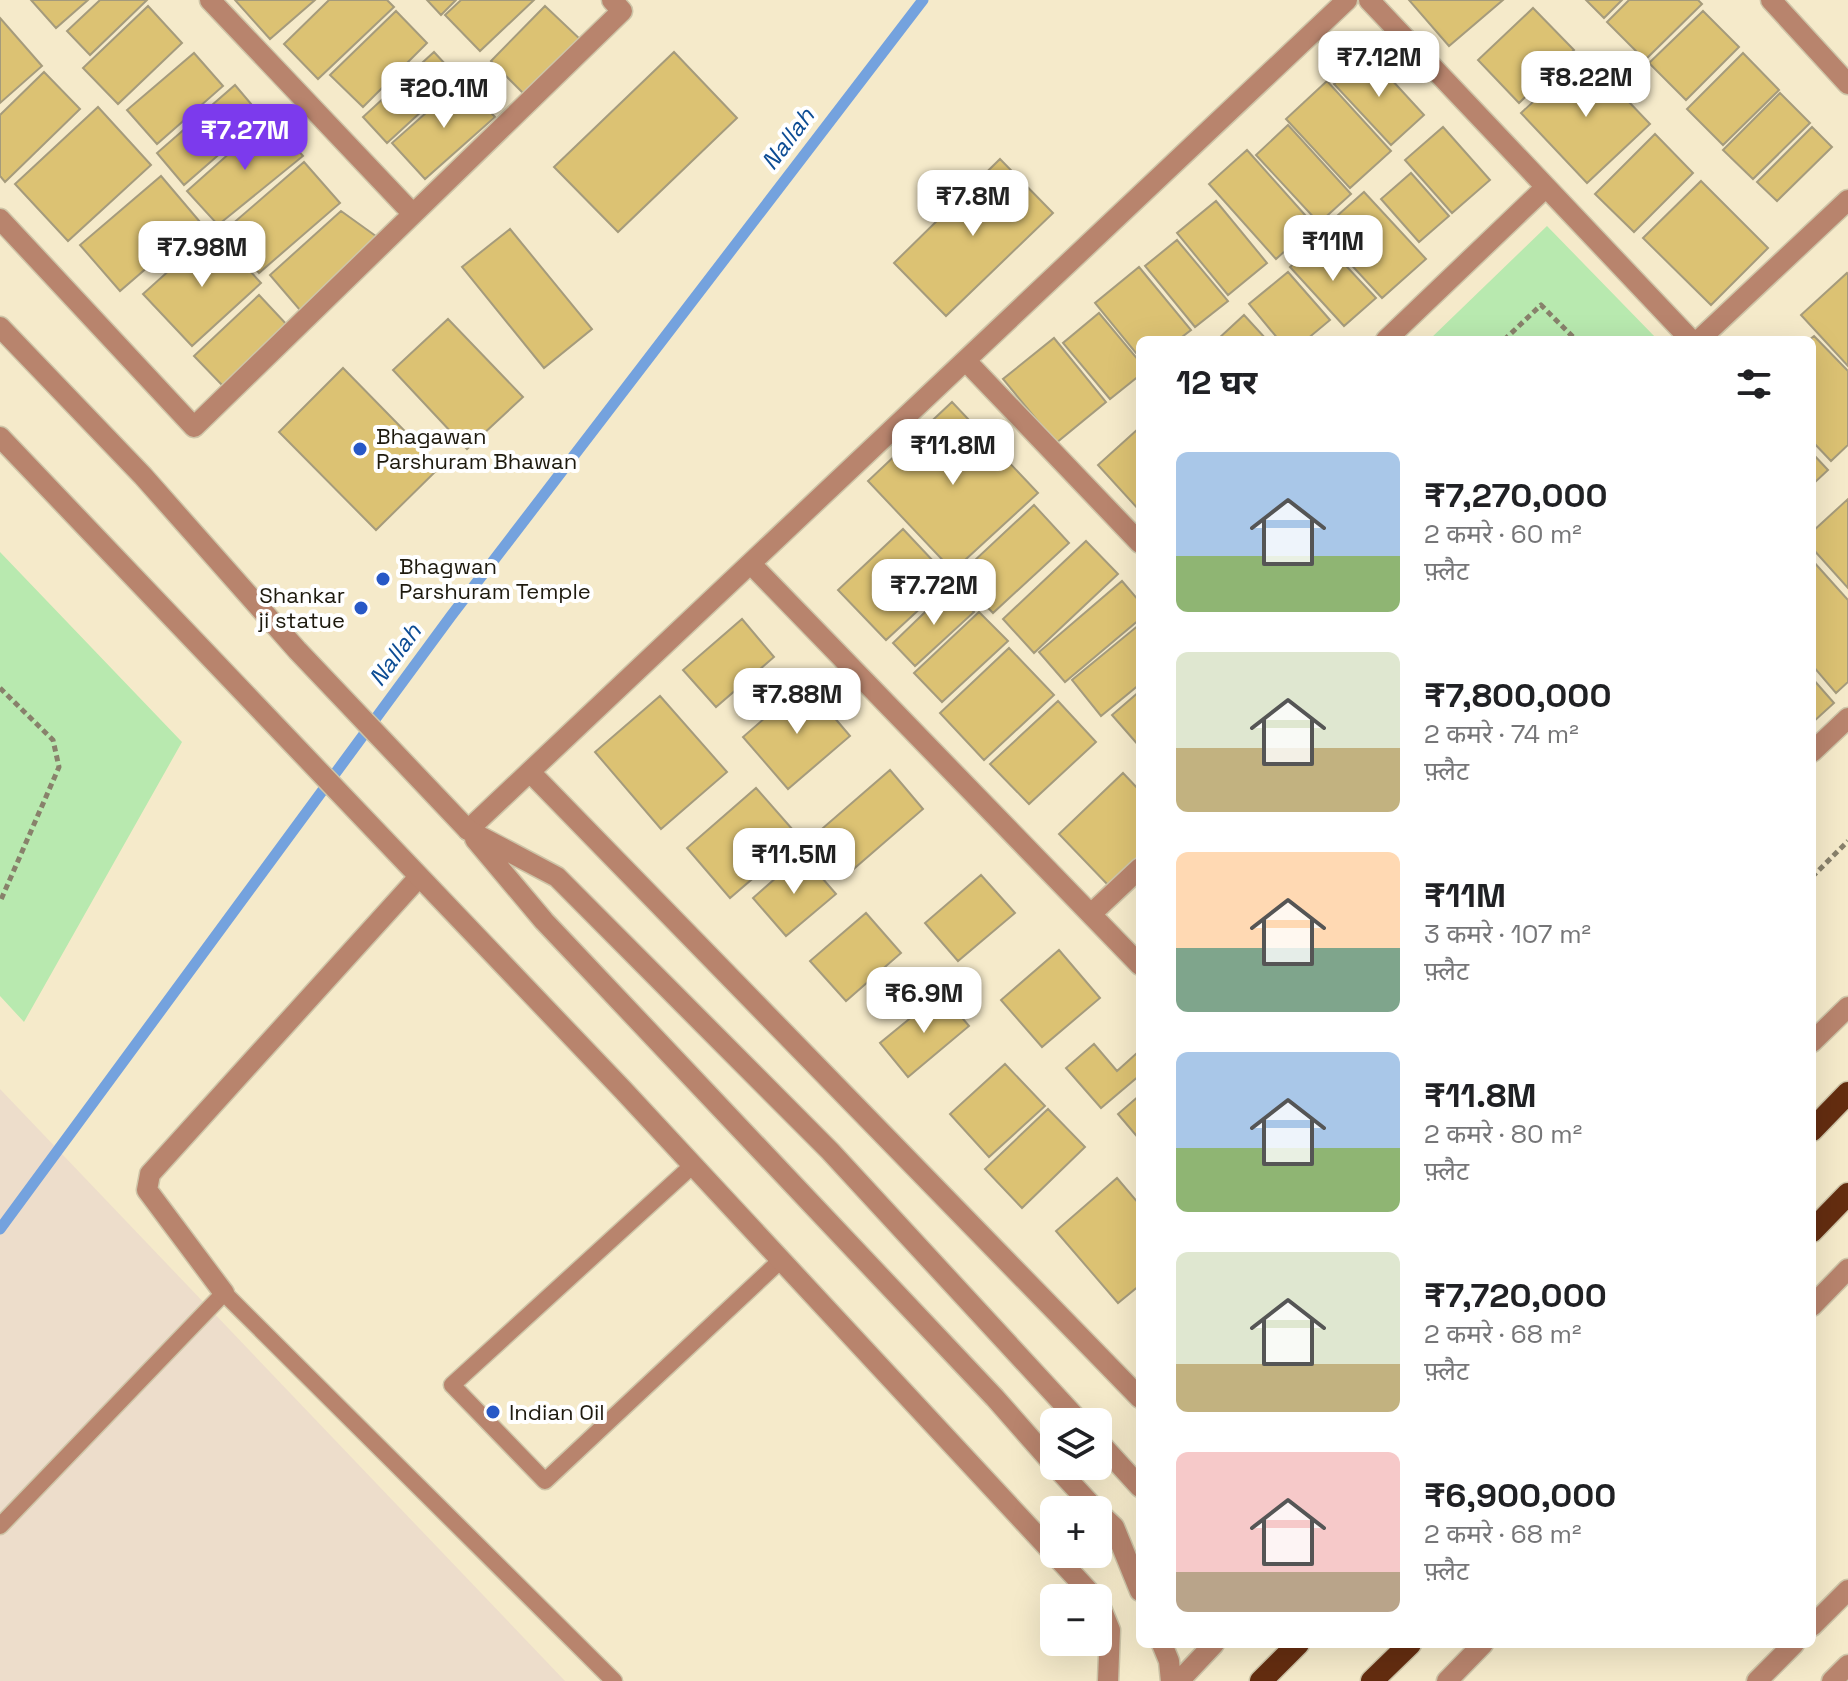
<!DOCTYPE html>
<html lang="hi">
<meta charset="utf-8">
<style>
:root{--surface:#fff;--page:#f6f6f6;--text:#202124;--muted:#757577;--accent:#7c3aed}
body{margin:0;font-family:"Space Grotesk","Noto Sans Devanagari",sans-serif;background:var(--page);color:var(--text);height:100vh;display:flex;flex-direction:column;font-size:30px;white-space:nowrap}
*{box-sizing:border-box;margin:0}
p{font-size:26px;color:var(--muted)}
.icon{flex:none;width:44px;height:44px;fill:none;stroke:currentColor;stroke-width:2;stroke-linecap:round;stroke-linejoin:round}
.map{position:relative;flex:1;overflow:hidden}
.drawer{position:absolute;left:1136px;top:336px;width:680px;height:1312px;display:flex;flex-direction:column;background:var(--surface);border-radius:12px;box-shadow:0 8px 32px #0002}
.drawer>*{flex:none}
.controls{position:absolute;left:1040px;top:1408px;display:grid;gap:16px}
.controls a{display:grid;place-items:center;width:72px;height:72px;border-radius:12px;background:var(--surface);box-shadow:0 8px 32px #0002;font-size:40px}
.price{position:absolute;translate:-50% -68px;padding:0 18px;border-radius:16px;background:#fff;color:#222;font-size:26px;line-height:52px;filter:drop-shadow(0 2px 4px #0008)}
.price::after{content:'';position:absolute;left:50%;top:48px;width:24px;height:18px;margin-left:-12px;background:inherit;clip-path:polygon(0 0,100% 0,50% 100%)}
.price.current{background:var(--accent);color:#fff}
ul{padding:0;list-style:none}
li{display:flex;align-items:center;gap:24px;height:200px;padding:0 40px}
li span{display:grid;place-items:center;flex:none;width:224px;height:160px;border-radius:12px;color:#555}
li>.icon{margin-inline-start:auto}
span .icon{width:96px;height:96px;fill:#fffc;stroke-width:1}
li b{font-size:34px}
h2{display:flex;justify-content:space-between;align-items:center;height:96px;padding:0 40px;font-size:34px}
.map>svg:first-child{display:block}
.industrial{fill:#edddcb}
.green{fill:#b8e9af}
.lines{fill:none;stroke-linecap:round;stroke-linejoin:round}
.stream{stroke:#74a2de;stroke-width:11}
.building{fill:#dcc273;stroke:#a59b7c;stroke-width:2}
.service-casing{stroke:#cec5a8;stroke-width:19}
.minor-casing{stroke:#cec5a8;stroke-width:23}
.tertiary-casing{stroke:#cec5a8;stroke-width:23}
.trunk-casing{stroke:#cec5a8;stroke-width:25}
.path{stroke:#88816b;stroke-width:5;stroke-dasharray:6 4;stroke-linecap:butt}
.service{stroke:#b8846d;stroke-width:16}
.minor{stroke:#b8846d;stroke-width:20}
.tertiary{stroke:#b8846d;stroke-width:20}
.trunk{stroke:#642d10;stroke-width:22}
.poi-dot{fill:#2758c6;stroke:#fff;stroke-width:3}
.labels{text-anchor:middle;stroke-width:8;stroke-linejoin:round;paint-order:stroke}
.poi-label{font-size:22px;fill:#1e1a0e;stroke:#fff;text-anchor:start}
.water-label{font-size:24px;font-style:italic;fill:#0c4c94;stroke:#fff}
</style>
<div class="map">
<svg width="1848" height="1681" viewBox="0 0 1848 1681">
<rect width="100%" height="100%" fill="#f5eaca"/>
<path class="industrial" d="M0 1089 565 1681H0Z"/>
<path class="green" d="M1547 226 1657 339 1429 340Z
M0 552 182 742 24 1022 0 996Z"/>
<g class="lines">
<path class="stream" d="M0 1229 451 616 923 0"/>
</g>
<path class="building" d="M31 0H88L56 28Z
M100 0H147L90 55 67 31Z
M235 0H315L270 39Z
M329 0H387L394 7 318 79 284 44Z
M427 0H456L441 15Z
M461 0H534L480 51 445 15Z
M1409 0H1503L1449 46Z
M1586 0H1622L1604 18Z
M1629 0H1698L1702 4 1645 60 1607 22Z
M148 6 182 43 118 104 83 68Z
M545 6 582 41 527 97 491 61Z
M1533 8 1574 50 1519 103 1478 60Z
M396 11 427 43 363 107 330 75Z
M1703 11 1739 47 1686 100 1649 63Z
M0 18 42 66 0 103Z
M434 52 458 78 387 143 363 117Z
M674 52 737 118 618 232 554 167Z
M194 53 223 86 157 144 127 110Z
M1367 53 1424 115 1391 145 1334 84Z
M1743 53 1779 90 1723 145 1687 109Z
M1584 55 1650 124 1587 183 1521 113Z
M44 72 80 109 5 182 0 176V115Z
M462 81 495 117 425 179 392 143Z
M1327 81 1391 151 1350 188 1286 119Z
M235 85 262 117 184 185 157 153Z
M1780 93 1810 123 1753 179 1723 150Z
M98 107 151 165 68 241 15 184Z
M269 118 303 156 218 225 187 191Z
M1288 125 1351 194 1319 223 1256 155Z
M1443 127 1490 180 1452 213 1405 160Z
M1812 127 1832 147 1777 201 1757 182Z
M1655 134 1693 173 1634 232 1595 194Z
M1247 150 1314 225 1276 259 1209 184Z
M1000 159 1053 213 946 316 894 263Z
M304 162 340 203 259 273 223 232Z
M1411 173 1449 216 1419 242 1381 199Z
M161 176 200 222 120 291 80 245Z
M1701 181 1768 248 1711 305 1643 238Z
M1364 192 1426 259 1382 298 1320 231Z
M1216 201 1267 263 1228 295 1177 233Z
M341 211 380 239 300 310 270 275Z
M510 229 592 329 544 368 462 267Z
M213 231 261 283 192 346 143 294Z
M1321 239 1376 298 1344 326 1290 267Z
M1177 240 1228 301 1195 327 1145 266Z
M1139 267 1191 330 1178 340H1140V358L1095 303Z
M1288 272 1330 320 1306 340H1279L1249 304Z
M1847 273 1848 274V366L1801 315Z
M259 295 288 326 223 386 194 356Z
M1099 313 1140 362V375L1110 399 1063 343Z
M1244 315 1267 340H1217Z
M448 319 523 397 467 449 393 370Z
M1814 336 1848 371V445L1831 461 1812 441V340H1809Z
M1054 338 1106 402 1056 443 1003 379Z
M343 368 440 467 376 530 279 432Z
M952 402 1038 493 953 571 868 481Z
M1138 429 1140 430V511L1098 465Z
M1812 453 1828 470 1812 485Z
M1848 499V588L1812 548V532Z
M1034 505 1069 543 993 613 958 576Z
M903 529 951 580 886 640 838 590Z
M1086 541 1118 574 1034 653 1003 619Z
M1812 560 1848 600V682L1836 693 1812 665Z
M1122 581 1140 602V619L1065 682 1039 652Z
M951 587 974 612 915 666 893 643Z
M979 612 1008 641 942 702 914 673Z
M742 619 774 657 716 707 683 670Z
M1140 624V684L1101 716 1072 680Z
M1009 648 1054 695 984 760 940 713Z
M1812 678 1834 703 1812 723Z
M805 683 850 736 788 789 743 737Z
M1140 691V747L1112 715Z
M660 696 727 772 661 829 595 752Z
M1058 701 1096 742 1029 804 990 764Z
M890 770 923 809 849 873 816 834Z
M1123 773 1140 791V857L1109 886 1059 834Z
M756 788 800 838 730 898 687 848Z
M802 855 836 894 786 936 753 898Z
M981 875 1015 913 958 961 925 923Z
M866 913 901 953 846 1001 810 961Z
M1059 950 1100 998 1042 1047 1001 1000Z
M941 993 969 1026 908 1077 880 1043Z
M1094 1044 1117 1071 1137 1053 1140 1057V1075L1101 1108 1066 1068Z
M1005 1064 1045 1106 989 1157 950 1114Z
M1140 1095V1140L1118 1114Z
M1048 1109 1085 1147 1022 1208 985 1169Z
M1117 1178 1140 1205V1285L1118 1303 1056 1231Z"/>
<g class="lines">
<g class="service-casing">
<path id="service" d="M693 1165 452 1385 545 1481 781 1260
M0 1526 224 1293 614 1681"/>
</g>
<g class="minor-casing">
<path id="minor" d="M210 0 413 214
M1369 0 1691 340
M1771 0 1848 84
M0 219 194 427 622 11 612 0
M1386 340 1546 187
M1699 340 1848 200
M966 361 1140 543
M751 564 1140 965
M1812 752 1848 718
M530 772 1140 1398
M468 830 1347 0
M1091 914 1140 868
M224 1293 147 1190 150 1174 419 877
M1812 1626 1848 1590
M1757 1681 1794 1644
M1832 1681 1848 1665"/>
</g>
<g class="tertiary-casing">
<path id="tertiary" d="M0 327 143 476 297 650 468 830 557 877 830 1151 1080 1422
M0 437 623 1090 1054 1554
M475 839 544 921 995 1398 1054 1465
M1812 1042 1848 1007
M1812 1306 1848 1269
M1098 1441 1140 1487
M1055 1466 1096 1510
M1098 1512 1114 1527 1140 1591
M1054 1554 1095 1598
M1098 1601 1110 1630 1108 1681
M1162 1644 1169 1661 1171 1681
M1179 1681 1214 1644
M1447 1681 1483 1644"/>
</g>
<g class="trunk-casing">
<path id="trunk" d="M1812 1130 1848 1093
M1812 1231 1848 1194
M1261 1681 1298 1644
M1372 1681 1410 1644"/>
</g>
<path class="path" d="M1504 340 1541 305 1576 340
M0 688 53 740 59 767 0 902
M1812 877 1848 841"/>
<use href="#service" class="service"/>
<use href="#minor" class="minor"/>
<use href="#tertiary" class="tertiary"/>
<use href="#trunk" class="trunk"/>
</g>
<g class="poi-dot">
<circle cx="360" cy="449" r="8"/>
<circle cx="383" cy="579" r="8"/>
<circle cx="361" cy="608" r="8"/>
<circle cx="493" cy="1412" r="8"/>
</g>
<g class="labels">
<g class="poi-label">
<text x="376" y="444">Bhagawan<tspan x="376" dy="25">Parshuram Bhawan</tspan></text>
<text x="399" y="574">Bhagwan<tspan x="399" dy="25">Parshuram Temple</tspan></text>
<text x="345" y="603" text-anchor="end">Shankar<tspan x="345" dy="25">ji statue</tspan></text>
<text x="509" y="1420">Indian Oil</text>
</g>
<g class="water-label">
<text transform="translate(788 139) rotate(-53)" y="8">Nallah</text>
<text transform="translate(395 655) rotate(-54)" y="8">Nallah</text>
</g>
</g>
</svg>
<div class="controls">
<a><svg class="icon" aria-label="layers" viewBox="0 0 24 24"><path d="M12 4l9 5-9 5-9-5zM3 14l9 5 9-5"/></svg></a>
<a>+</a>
<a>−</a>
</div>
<b class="price" style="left:1379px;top:99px">₹7.12M</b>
<b class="price" style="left:1586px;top:119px">₹8.22M</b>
<b class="price" style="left:444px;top:130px">₹20.1M</b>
<b class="price current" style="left:245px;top:172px">₹7.27M</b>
<b class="price" style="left:973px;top:238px">₹7.8M</b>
<b class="price" style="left:1333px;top:283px">₹11M</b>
<b class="price" style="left:202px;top:289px">₹7.98M</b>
<b class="price" style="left:953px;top:487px">₹11.8M</b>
<b class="price" style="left:934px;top:627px">₹7.72M</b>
<b class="price" style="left:797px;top:736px">₹7.88M</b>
<b class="price" style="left:794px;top:896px">₹11.5M</b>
<b class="price" style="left:924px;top:1035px">₹6.9M</b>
<section class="drawer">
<h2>12 घर<svg class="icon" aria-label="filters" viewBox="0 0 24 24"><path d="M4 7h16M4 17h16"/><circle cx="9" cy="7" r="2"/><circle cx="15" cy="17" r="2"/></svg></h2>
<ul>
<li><span style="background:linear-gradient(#a9c7e8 65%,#8fb573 0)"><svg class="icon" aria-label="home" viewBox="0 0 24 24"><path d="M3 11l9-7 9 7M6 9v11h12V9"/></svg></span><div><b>₹7,270,000</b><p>2 कमरे · 60 m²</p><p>फ़्लैट</p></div></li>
<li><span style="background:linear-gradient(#dfe7d0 60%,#c2b280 0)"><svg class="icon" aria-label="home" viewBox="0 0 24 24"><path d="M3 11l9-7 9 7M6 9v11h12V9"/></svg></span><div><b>₹7,800,000</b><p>2 कमरे · 74 m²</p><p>फ़्लैट</p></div></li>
<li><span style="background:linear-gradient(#ffd9b3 60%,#7fa58c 0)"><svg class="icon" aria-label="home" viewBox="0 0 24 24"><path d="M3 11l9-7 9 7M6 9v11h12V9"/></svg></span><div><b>₹11M</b><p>3 कमरे · 107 m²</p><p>फ़्लैट</p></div></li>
<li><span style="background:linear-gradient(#a9c7e8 60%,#8fb573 0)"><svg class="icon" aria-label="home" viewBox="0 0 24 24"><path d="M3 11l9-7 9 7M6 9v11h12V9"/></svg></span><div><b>₹11.8M</b><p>2 कमरे · 80 m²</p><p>फ़्लैट</p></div></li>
<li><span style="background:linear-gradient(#dfe7d0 70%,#c2b280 0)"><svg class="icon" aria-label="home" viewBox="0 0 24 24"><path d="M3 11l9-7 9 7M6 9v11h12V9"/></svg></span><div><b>₹7,720,000</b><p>2 कमरे · 68 m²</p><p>फ़्लैट</p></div></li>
<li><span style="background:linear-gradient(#f6c9c9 75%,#b9a48a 0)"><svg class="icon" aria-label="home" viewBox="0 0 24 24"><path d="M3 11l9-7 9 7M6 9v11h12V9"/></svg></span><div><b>₹6,900,000</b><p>2 कमरे · 68 m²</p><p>फ़्लैट</p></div></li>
</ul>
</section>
</div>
